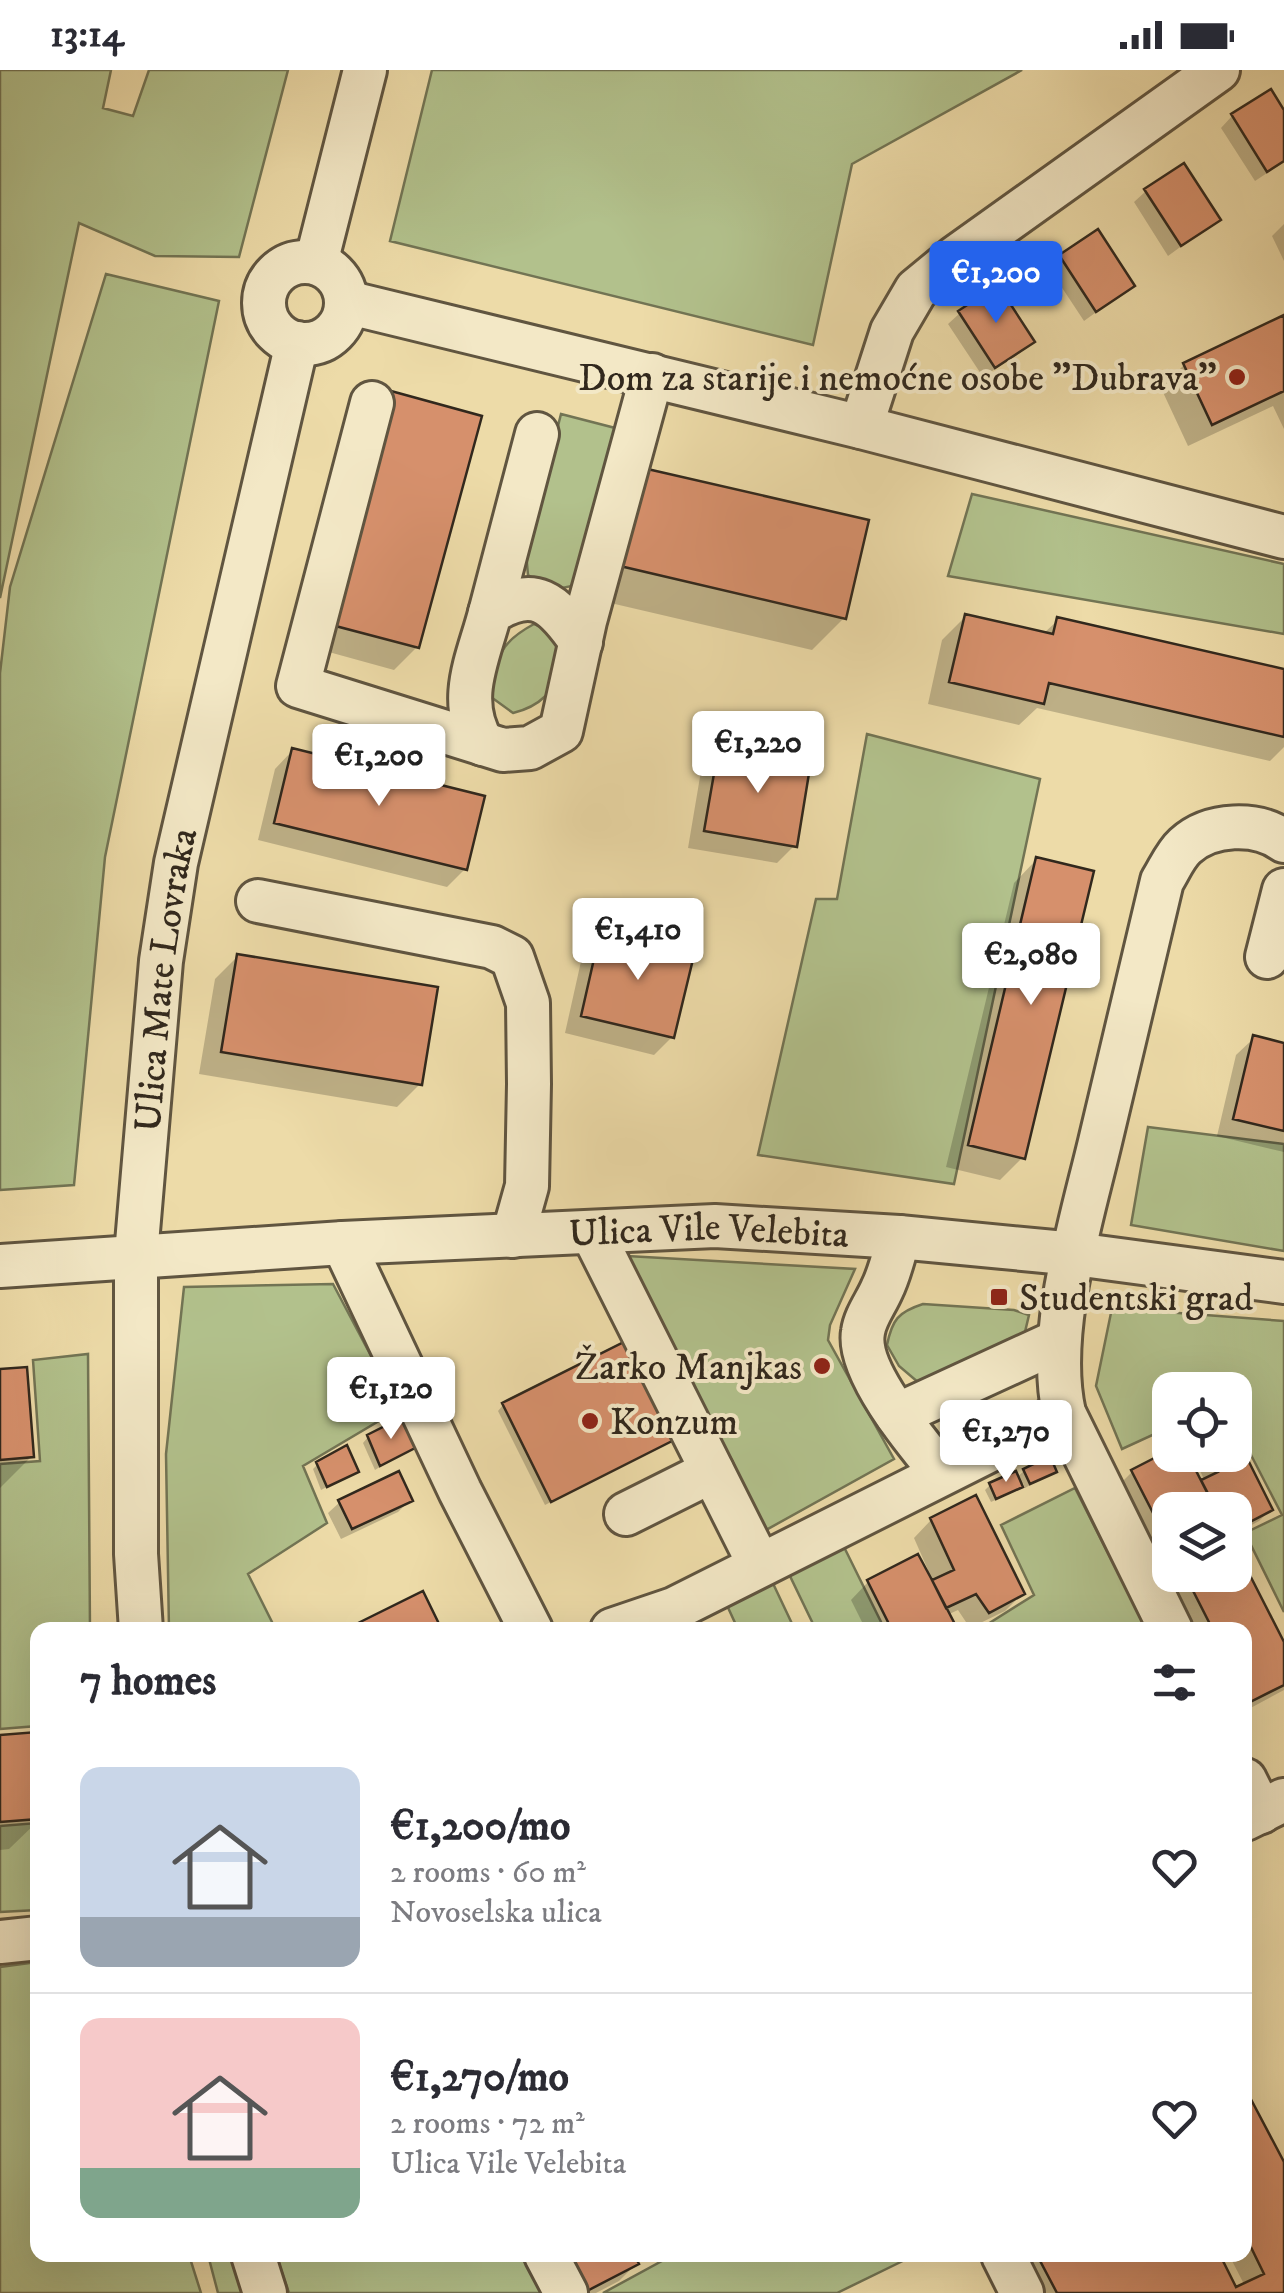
<!DOCTYPE html>
<meta charset="utf-8">
<style>
:root{--surface:#fff;--page:#f2f2f3;--text:#2b2b33;--muted:#7c7c81;--line:#e1e1e2;--accent:#2563eb}
body{margin:0;font-family:"IM FELL DW Pica",serif;background:var(--page);color:var(--text);height:100vh;display:flex;flex-direction:column;font-size:38px;white-space:nowrap}
*{box-sizing:border-box;margin:0}
p{font-size:32px;color:var(--muted)}
.icon{flex:none;width:55px;height:55px;fill:none;stroke:currentColor;stroke-width:2;stroke-linecap:round;stroke-linejoin:round}
.map{position:relative;flex:1;overflow:hidden}
.details{position:absolute;left:30px;top:1552px;width:1222px;height:640px;display:flex;flex-direction:column;background:var(--surface);border-radius:20px;box-shadow:0 10px 40px #0002}
.details>*{flex:none}
.tools{position:absolute;left:1152px;top:1302px;display:grid;gap:20px}
.tools a{display:grid;place-items:center;width:100px;height:100px;border-radius:20px;background:var(--surface);box-shadow:0 10px 40px #0002;font-size:50px}
.price{position:absolute;translate:-50% -85px;padding:0 22px;border-radius:10px;background:#fff;color:#222;font-size:32px;line-height:65px;filter:drop-shadow(0 2px 5px #0008)}
.price::after{content:'';position:absolute;left:50%;top:60px;width:30px;height:22px;margin-left:-15px;background:inherit;clip-path:polygon(0 0,100% 0,50% 100%)}
.price.selected{background:var(--accent);color:#fff}
ul{padding:0;list-style:none}
li{display:flex;align-items:center;gap:30px;height:250px;padding:0 50px}
li+li{border-top:2px solid var(--line)}
li span{display:grid;place-items:center;flex:none;width:280px;height:200px;border-radius:20px;color:#555}
li>.icon{margin-inline-start:auto}
span .icon{width:120px;height:120px;fill:#fffc;stroke-width:1}
li b{font-size:42px}
h2{display:flex;justify-content:space-between;align-items:center;height:120px;padding:0 50px;font-size:42px}
.status{display:flex;justify-content:space-between;align-items:center;height:70px;padding:0 50px;background:var(--surface);direction:ltr}
.status svg{height:28px;fill:currentColor}
.map>svg:first-child{display:block}
.green{fill:#b2c18c;stroke:#727454;stroke-width:2.5}
.shadow{fill:#0003}
.building{fill:#d6906c;stroke:#31281d;stroke-width:2.5}
.lines{fill:none;stroke-linecap:round;stroke-linejoin:round}
.minor-casing{stroke:#605540;stroke-width:48}
.minor{stroke:#f3e8c6;stroke-width:42}
.poi-dot{fill:#8f2418;stroke:#f3e8c6;stroke-width:4}
.labels{text-anchor:middle;stroke-width:8;stroke-linejoin:round;paint-order:stroke}
.poi-label{font-size:38px;fill:#31281d;stroke:#f3e8c6;text-anchor:end}
.street-label{font-size:38px;fill:#31281d;stroke:#f3e8c6}
</style>
<div class="status"><b>13:14</b><svg viewBox="0 0 49 12"><path d="M0 12V9h3v3zM5 12V6h3v6zM10 12V3h3v9zM15 12V0h3v12zM26 1h20v11H26zM47 4h2v5h-2z"/></svg></div>
<div class="map">
<svg width="1284" height="2223" viewBox="0 0 1284 2223">
<rect width="100%" height="100%" fill="#eddba8"/>
<filter id="stains"><feTurbulence type="fractalNoise" baseFrequency=".002" numOctaves="4"/><feColorMatrix values="0 0 0 0 .2 0 0 0 0 .09 0 0 0 0 .02 0 0 0 .5 -.17"/></filter>
<radialGradient id="worn" r=".72"><stop offset=".6" stop-color="#630" stop-opacity="0"/><stop offset="1" stop-color="#630" stop-opacity=".3"/></radialGradient>
<path class="green" d="M0 0H111L103 38 133 46 149 0H288L239 187 155 186 79 153 0 528Z
M432 0H1022L852 94 813 275 390 171Z
M106 204 219 231 105 787 74 1115 0 1120V603L10 517Z
M561 344 619 359 588 489 572 516 552 520 528 505 526 483Z
M972 424 1284 494V564L948 506Z
M534 554 553 561C555 571 562 584 561 593 558 621 538 637 513 643L491 627C498 587 497 574 534 554Z
M867 664 1040 709 954 1114 758 1085 816 829H837Z
M1148 1057 1284 1074V1181L1131 1155Z
M627 1186 855 1199 830 1255 828 1270 894 1389 757 1465Z
M333 1214 399 1339 303 1396 327 1453 248 1504 276 1560H169L166 1384 184 1217Z
M923 1234 1014 1240 1029 1245 1024 1266 919 1313 899 1296 887 1275C892 1250 898 1242 923 1234Z
M1112 1238 1284 1251V1542L1245 1463 1282 1445 1235 1354V1320H1170V1357L1122 1379 1096 1316Z
M88 1284 90 1560H38L37 1656 0 1659V1394L40 1391 33 1290Z
M1075 1418 1147 1560H991L988 1554 1034 1525 1001 1455Z
M844 1477 885 1560H816L789 1504Z
M769 1505 795 1560H727L736 1555 725 1531Z
M37 1753V1840L0 1842V1756Z
M37 1892 38 2185H189L201 2223H0V1897Z
M208 2185H231L242 2223H218Z
M276 2185H523L543 2223H289Z
M673 2185H915L837 2223H603Z"/>
<path class="shadow" d="M1270 22 1284 45V92L1255 111 1221 58 1232 46Z
M1146 121 1217 150 1168 186 1134 132Z
M1284 154V191L1272 166Z
M1060 186 1132 216 1084 251 1049 198Z
M960 243 1032 272 1020 283 983 307 948 254Z
M1284 248V359L1273 336 1188 376 1161 318 1184 295Z
M369 347 417 577 394 600 307 576Z
M612 432 844 548 812 580 589 528Z
M965 547 1043 564 1058 550 1284 601V677L1270 691 1037 638 1019 655 928 634 942 570Z
M719 678 795 775 777 793 688 778 702 695Z
M292 681 465 799 447 817 258 770 275 699Z
M1036 790 1023 1087 1000 1110 946 1097 1014 813Z
M602 861 672 967 654 985 565 963 584 878Z
M238 886 420 1014 397 1037 199 1004 215 909Z
M1254 968 1284 975V1082L1217 1066 1236 985Z
M0 1302 32 1386 0 1418Z
M503 1335 675 1368 545 1435 498 1341Z
M368 1367 414 1376 375 1400 363 1373Z
M1235 1370 1270 1440 1259 1451 1235 1464V1440H1170V1505H1235V1482L1284 1577V1620L1245 1641V1560H1187L1115 1419 1132 1402 1170 1382V1385H1185L1200 1415 1205 1411 1192 1385H1235Z
M318 1394 356 1402 321 1420 313 1399Z
M1024 1401H1054L1025 1418 1023 1413 1015 1421 991 1432 985 1420 990 1415 1016 1408Z
M410 1430 398 1442 341 1469 328 1443 340 1432Z
M931 1450 1022 1524 1005 1541 970 1558 958 1540 947 1545 955 1560H866L851 1530 868 1512 928 1500 914 1468Z
M0 1668 38 1707V1751L9 1779 0 1780Z
M1245 2023 1284 2097V2223H1031L1011 2185H1217L1235 2221 1245 2216 1229 2185H1245Z
M631 2185 636 2194 619 2211 596 2223H559Z"/>
<path class="building" d="M1271 19 1284 40V91L1267 102 1231 44Z
M1184 93 1221 150 1181 176 1144 119Z
M1098 159 1135 216 1096 242 1059 185Z
M998 215 1035 272 995 298 958 241Z
M1284 245V321L1212 355 1183 293Z
M391 321 482 346 419 578 328 554Z
M643 398 869 450 846 549 620 496Z
M965 544 1053 564 1057 547 1284 599V667L1049 613 1044 634 949 612Z
M719 675 811 691 797 777 704 761Z
M292 678 485 726 467 800 274 753Z
M1036 787 1094 801 1025 1089 968 1075Z
M601 858 695 881 674 968 581 946Z
M237 884 438 917 422 1015 221 982Z
M1253 965 1284 973V1061L1233 1049Z
M628 1270 678 1368 551 1432 502 1333Z
M27 1297 34 1387 0 1390V1299Z
M401 1348 417 1377 380 1396 367 1365Z
M1235 1364 1273 1440 1244 1455 1231 1430 1215 1437 1201 1410 1218 1402 1209 1385H1235Z
M347 1375 359 1402 327 1417 316 1392Z
M1170 1380V1385H1188L1216 1440H1170V1476L1131 1400Z
M1050 1386 1057 1402 1030 1414 1023 1399Z
M399 1401 413 1431 352 1459 338 1430Z
M1016 1401 1023 1417 996 1429 989 1413Z
M976 1425 1025 1524 989 1543 976 1524 946 1538 932 1510 954 1500 930 1448Z
M1235 1476 1284 1572V1615L1250 1632 1245 1622V1560H1213L1185 1505H1235Z
M918 1484 932 1510 958 1560H892L867 1510Z
M423 1521 442 1560H344Z
M37 1662 38 1749 0 1752V1665Z
M1245 2018 1284 2092V2223H1057L1037 2185H1220L1236 2217 1264 2204 1245 2165Z
M565 2185H634L639 2194 585 2222Z"/>
<g class="lines">
<g class="minor-casing">
<g id="minor">
<circle cx="305" cy="233" r="41"/>
<path d="M316 193 365 0"/>
<path d="M346 232 861 357 1284 467"/>
<path d="M372 333 298 616 503 680 530 678 561 661 585 551 652 305"/>
<path d="M861 357 892 261 916 220 956 187 1218 0"/>
<path d="M490 543 537 364"/>
<path d="M483 674C456 630 478 589 490 543 535 514 554 533 581 572"/>
<path d="M258 831 492 877 512 887 528 933 529 1014 527 1116 513 1166"/>
<path d="M1267 887 1284 820"/>
<path d="M593 1164 751 1478"/>
<path d="M899 1167C894 1184 890 1203 882 1219 876 1233 865 1247 863 1262 856 1301 918 1374 942 1403"/>
<path d="M343 1173 460 1421 531 1560"/>
<path id="s1" d="M0 1196 343 1173 715 1156 899 1167 1075 1184 1284 1212"/>
<path d="M897 1345 1058 1271"/>
<path d="M626 1444 712 1401"/>
<path id="s2" d="M141 1560 136 1484V1185L161 891 176 793 297 273"/>
<path d="M612 1560 674 1539 1064 1343"/>
<path d="M1171 1560 1064 1343C1046 1263 1081 1152 1100 1072 1121 985 1141 898 1162 811 1169 800 1175 785 1185 776 1210 753 1257 751 1284 771"/>
<path d="M1245 1710 1261 1742"/>
<path d="M1245 1749 1284 1730"/>
<path d="M0 1872 38 1868"/>
<path d="M253 2185 265 2223"/>
<path d="M546 2185 566 2223"/>
<path d="M1003 2185 1022 2223"/>
</g>
</g>
<use href="#minor" class="minor"/>
</g>
<g class="poi-dot">
<circle cx="1237" cy="307" r="10"/>
<rect x="989" y="1217" width="20" height="20" rx="5"/>
<circle cx="822" cy="1296" r="10"/>
<circle cx="590" cy="1351" r="10"/>
</g>
<g class="labels">
<g class="poi-label">
<text x="1217" y="320">Dom za starije i nemoćne osobe "Dubrava"</text>
<text x="1019" y="1240" text-anchor="start">Studentski grad</text>
<text x="802" y="1309">Žarko Manjkas</text>
<text x="610" y="1364" text-anchor="start">Konzum</text>
</g>
<g class="street-label">
<text dy="13" stroke="none"><textPath href="#s2" startOffset="652">Ulica Mate Lovraka</textPath></text>
<text dy="13" stroke="none"><textPath href="#s1" startOffset="710">Ulica Vile Velebita</textPath></text>
</g>
</g>
<rect width="100%" height="100%" filter="url(#stains)"/>
<rect width="100%" height="100%" fill="url(#worn)"/>
</svg>
<div class="tools">
<a><svg class="icon" aria-label="locate" viewBox="0 0 24 24"><circle cx="12" cy="12" r="6"/><path d="M12 2v4M12 18v4M2 12h4M18 12h4"/></svg></a>
<a><svg class="icon" aria-label="layers" viewBox="0 0 24 24"><path d="M12 4l9 5-9 5-9-5zM3 14l9 5 9-5"/></svg></a>
</div>
<b class="price selected" style="left:996px;top:256px">€1,200</b>
<b class="price" style="left:758px;top:726px">€1,220</b>
<b class="price" style="left:379px;top:739px">€1,200</b>
<b class="price" style="left:638px;top:913px">€1,410</b>
<b class="price" style="left:1031px;top:938px">€2,080</b>
<b class="price" style="left:391px;top:1372px">€1,120</b>
<b class="price" style="left:1006px;top:1415px">€1,270</b>
<section class="details">
<h2>7 homes<svg class="icon" aria-label="filters" viewBox="0 0 24 24"><path d="M4 7h16M4 17h16"/><circle cx="9" cy="7" r="2"/><circle cx="15" cy="17" r="2"/></svg></h2>
<ul>
<li><span style="background:linear-gradient(#c9d6e8 75%,#9aa5b1 0)"><svg class="icon" aria-label="home" viewBox="0 0 24 24"><path d="M3 11l9-7 9 7M6 9v11h12V9"/></svg></span><div><b>€1,200/mo</b><p>2 rooms · 60 m²</p><p>Novoselska ulica</p></div><svg class="icon" aria-label="heart" viewBox="0 0 24 24"><path d="M12 20l-8-8c-3-5 5-10 8-4 3-6 11-1 8 4z"/></svg></li>
<li><span style="background:linear-gradient(#f6c9c9 75%,#7fa58c 0)"><svg class="icon" aria-label="home" viewBox="0 0 24 24"><path d="M3 11l9-7 9 7M6 9v11h12V9"/></svg></span><div><b>€1,270/mo</b><p>2 rooms · 72 m²</p><p>Ulica Vile Velebita</p></div><svg class="icon" aria-label="heart" viewBox="0 0 24 24"><path d="M12 20l-8-8c-3-5 5-10 8-4 3-6 11-1 8 4z"/></svg></li>
</ul>
</section>
</div>
